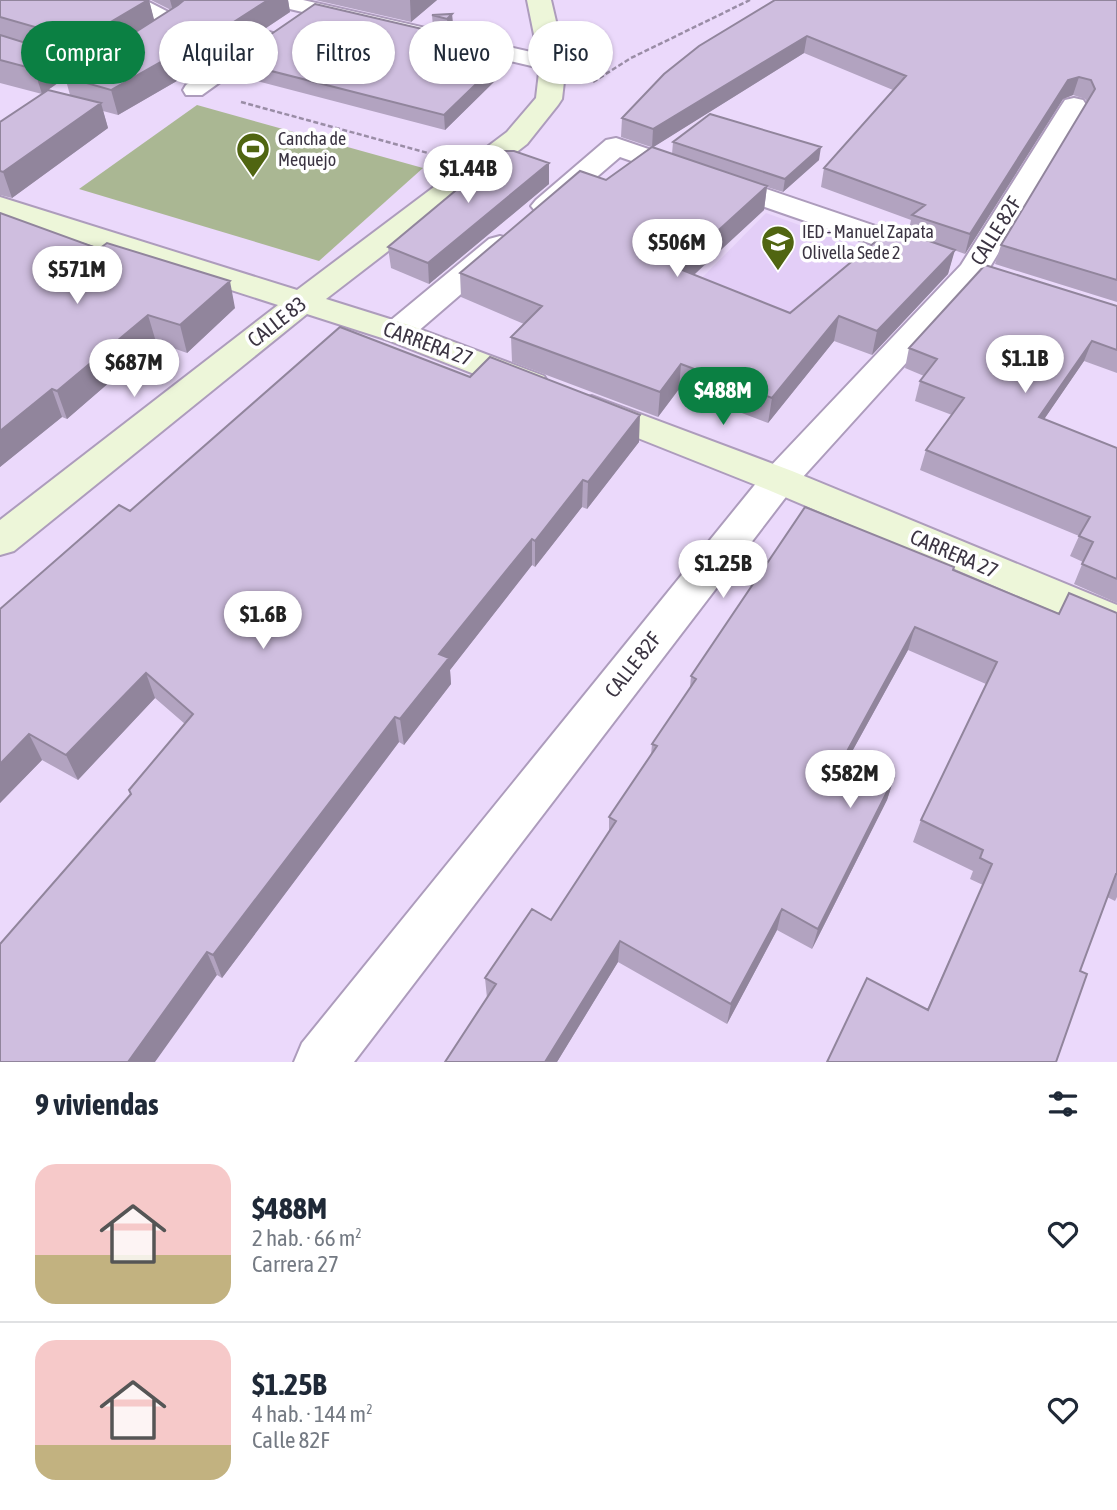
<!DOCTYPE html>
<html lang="es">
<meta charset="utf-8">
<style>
:root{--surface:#fff;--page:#f6f6f7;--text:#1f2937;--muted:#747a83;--line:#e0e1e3;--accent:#0b8043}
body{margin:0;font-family:"Asap Condensed",sans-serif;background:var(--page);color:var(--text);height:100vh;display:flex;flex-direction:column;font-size:26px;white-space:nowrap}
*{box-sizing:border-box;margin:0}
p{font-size:23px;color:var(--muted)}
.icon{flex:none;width:38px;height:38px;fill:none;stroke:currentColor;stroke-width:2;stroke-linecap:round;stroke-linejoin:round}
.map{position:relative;height:1062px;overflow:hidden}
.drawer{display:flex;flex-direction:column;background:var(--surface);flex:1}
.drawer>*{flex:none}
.top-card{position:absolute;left:21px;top:21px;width:700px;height:63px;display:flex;gap:14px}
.price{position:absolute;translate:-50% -60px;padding:0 16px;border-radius:24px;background:#fff;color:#222;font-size:23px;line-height:46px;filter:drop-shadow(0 2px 4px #0008)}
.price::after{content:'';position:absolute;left:50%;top:42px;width:21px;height:16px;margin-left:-10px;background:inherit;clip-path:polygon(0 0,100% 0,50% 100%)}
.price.on{background:var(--accent);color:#fff}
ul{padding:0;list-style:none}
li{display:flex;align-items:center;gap:21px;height:175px;padding:0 35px}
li+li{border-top:2px solid var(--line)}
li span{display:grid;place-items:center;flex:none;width:196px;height:140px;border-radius:21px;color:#555}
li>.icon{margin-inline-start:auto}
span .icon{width:84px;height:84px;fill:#fffc;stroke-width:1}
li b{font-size:30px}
h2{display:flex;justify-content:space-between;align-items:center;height:84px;padding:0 35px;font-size:30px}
.tag{padding:0 24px;border-radius:32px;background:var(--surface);box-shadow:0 2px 5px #0004;font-size:24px;line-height:63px}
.tag.on{background:var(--accent);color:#fff}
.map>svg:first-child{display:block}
.built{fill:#e3cef7}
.green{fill:#aab793}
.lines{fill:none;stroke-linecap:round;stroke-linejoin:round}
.lane-casing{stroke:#ad9cbc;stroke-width:4}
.street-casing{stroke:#ad9cbc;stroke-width:4}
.secondary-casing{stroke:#ad9cbc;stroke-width:4}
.path{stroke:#9a8da6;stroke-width:2.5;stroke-dasharray:5 2.5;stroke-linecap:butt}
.lane{fill:#fff;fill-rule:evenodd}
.street{fill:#fff;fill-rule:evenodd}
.secondary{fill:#edf6d9;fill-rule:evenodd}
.wall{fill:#b2a3c0;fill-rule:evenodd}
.shaded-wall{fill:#91859c}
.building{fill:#cfbedf;stroke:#91859c;stroke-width:2}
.labels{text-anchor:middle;stroke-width:7;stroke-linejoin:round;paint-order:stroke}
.far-poi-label{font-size:18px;fill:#3b3442;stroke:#fff;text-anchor:start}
.street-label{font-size:21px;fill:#3b3442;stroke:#fff}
</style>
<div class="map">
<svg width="1117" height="1062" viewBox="0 0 1117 1062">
<rect width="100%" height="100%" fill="#ebd9fb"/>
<path class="built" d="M766 213 869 250 793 335 686 294Z"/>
<path class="green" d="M197 105 423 168 319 261 79 189Z"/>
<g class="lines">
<g class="lane-casing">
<path id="lane" d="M119 0H145L182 19 185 23 182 27H168L122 4Z
M267 0H303L553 57 561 59 564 64 561 69 553 71 277 6 270 4Z
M269 32 276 34 280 38 276 42 202 95H186L183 90 186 85 262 34Z
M0 41 86 68 115 52 123 54 126 59 97 81 89 83 0 54Z"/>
</g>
<g class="street-casing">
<path id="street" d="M1074 98 1083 100 1087 106 984 277 792 489 354 1062H294L302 1043 766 471 961 265 1061 106 1065 100Z
M616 138 940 248 944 254 940 260 929 263 918 260 620 157 556 212 546 215 536 212 531 206 536 200 606 140Z
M500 236 511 239 515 245 511 251 409 339 397 342 385 339 381 332 385 325 489 239Z"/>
</g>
<g class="secondary-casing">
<path id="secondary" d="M527 0H551L566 64 562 99 558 105 527 144 326 299 409 325 544 376 549 384 544 392 532 395 520 392 385 339 307 314 14 551 0 555V520L278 305 0 216V197L297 290 507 132 536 98 540 64Z
M592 396 792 471 1117 605V638L766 489 580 415 575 407 580 399Z"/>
</g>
<path class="path" d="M593 82 631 58 750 0
M241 102 428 153"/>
<use href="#lane" class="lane"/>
<use href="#street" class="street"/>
<use href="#secondary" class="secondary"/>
</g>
<path class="wall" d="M0 0H149L154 21 171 10 151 0H288L290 12 206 68 201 67 118 115 103 111 108 128 12 198 0 195V122L42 94 0 83ZM58 57 85 65 65 77 70 95 48 90 65 78Z
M315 0H437L411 22Z
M1117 0V302L995 264 1001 245 1087 102 1085 99 1073 95 1063 99 965 254 954 250 948 274 872 355 834 341 768 423 679 389 658 417 512 362 511 337 524 324 461 297 460 273 606 180 651 147 621 137 622 118 699 46ZM804 53 893 90 824 168 821 187 911 220 908 234 790 313 694 275 764 210 767 187 783 192 819 160 673 142 672 154 653 147Z
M452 14 453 26 448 30 433 27 432 15Z
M432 44 502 59 503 73 445 130 234 75 232 61Z
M549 163V184L429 284 391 268 388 247Z
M0 213 235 308 187 353 156 342 67 419 62 417 0 467Z
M1117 306V373L1084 361 1044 419 1117 448V603L1074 584 1083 562 1070 556 1079 536 920 470 926 450 952 415 915 401 920 381 924 376 905 368 909 348Z
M470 377 639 442 587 509 582 507 535 567 532 565 450 670 451 684 404 745 399 742 222 978 217 975 131 794 185 724 155 698 78 780 42 760 0 803V609L130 511Z
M953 570 1059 614 1117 613V897L1115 901 1107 897 927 1010 983 885 970 879 973 871 913 842 921 820 986 684 908 650 849 757 894 778 887 800 812 949 777 930 727 1024 618 962 557 1062H445L487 998 485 978 551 920 609 832V817L651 755 652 744 690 688 691 676Z"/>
<path class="shaded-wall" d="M148 0H149L155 23 87 65 80 40Z
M170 0H185L173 11Z
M268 0H288L290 12 206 68 201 43Z
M410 0H437L411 22Z
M452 14 453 26 448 30 447 19Z
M431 31 432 45 420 41Z
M807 36 804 53 652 148 653 129Z
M196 42 201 67 118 115 111 90Z
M58 53 65 78 42 94 34 69Z
M502 59 503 73 445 130 444 115Z
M1079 77 1073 95 1063 99 965 254 970 234 1068 80Z
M101 103 108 128 12 198 3 172Z
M821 147 819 160 783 192 785 179Z
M549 163V184L429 284 428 263Z
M767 186 764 210 675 292 677 268Z
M955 250 948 274 872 355 877 331Z
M230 281 235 308 187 353 180 325Z
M148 315 156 342 67 419 57 391Z
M839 316 834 341 768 423 772 398Z
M1092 341 1084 361 1032 437 1039 417Z
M681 364 679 389 658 417 660 392Z
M52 389 62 417 0 467V431Z
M640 415 639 442 587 509 588 482Z
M583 480 582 507 535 567V541Z
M532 539V565L450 670 451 684 404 745 400 719 439 654Z
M915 627 908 650 838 777 845 755Z
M146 673 155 698 78 780 66 755Z
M395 717 399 742 222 978 213 955Z
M29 734 42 760 0 803V764Z
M894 778 887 800 812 949 818 929Z
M782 909 777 930 727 1024 731 1004Z
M620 941 618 962 557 1062H545Z
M207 952 217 975 155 1062H128Z"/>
<path class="building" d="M0 0H148L80 40 0 17Z
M184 0H268L201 43 196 42 111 90 65 77 178 5Z
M775 0H1117V280L1001 245 1095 89 1091 80 1079 77 1068 80 970 234 912 215 925 205 824 168 906 76 807 36 653 129 622 118 664 74 699 46Z
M315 4 431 31 420 41 502 59 444 115 232 61Z
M452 14 447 19 432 15Z
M0 35 58 53 34 69 0 60Z
M48 90 101 103 3 172 0 171V122Z
M710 114 821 147 785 179 673 142Z
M652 147 767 186 677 268 790 313 892 228 955 250 877 331 839 316 772 398 681 364 660 392 511 337 542 306 460 273 580 171 606 180Z
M503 151H514L549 163 428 263 388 247Z
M0 213 99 249 107 243 230 281 180 325 148 315 57 391 52 389 0 431Z
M985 265 1117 306V350L1092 341 1039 417 1117 448V579L1082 564 1093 542 1079 536 1090 517 926 450 964 398 920 381 937 359 909 348Z
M340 327 470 377 490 357 640 415 588 482 583 480 535 541 532 539 439 654 449 658 400 719 395 717 213 955 207 952 128 1062H0V944L131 794 129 790 193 714 146 673 66 755 29 734 0 764V609L119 505 130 511Z
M805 507 954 567 953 570 1059 614 1069 593 1117 613V874H1116L1080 971 1087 974 1056 1062H827L867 978 928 1010 992 864 980 858 983 850 921 820 997 662 915 627 845 755 894 778 818 929 782 909 731 1004 620 941 545 1062H445L496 984 485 978 532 909 551 920 616 821 609 817 657 746 652 744 696 679 691 676Z"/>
<defs>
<g id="stadium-pin" transform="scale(1.75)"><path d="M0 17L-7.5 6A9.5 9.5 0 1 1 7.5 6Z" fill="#506511" stroke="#fff"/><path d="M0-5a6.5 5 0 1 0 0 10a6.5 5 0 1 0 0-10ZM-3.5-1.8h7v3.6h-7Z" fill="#fff"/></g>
<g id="school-pin" transform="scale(1.75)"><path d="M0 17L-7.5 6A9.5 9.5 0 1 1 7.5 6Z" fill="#506511" stroke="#fff"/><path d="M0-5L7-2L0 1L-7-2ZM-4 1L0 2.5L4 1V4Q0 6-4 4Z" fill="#fff"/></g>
</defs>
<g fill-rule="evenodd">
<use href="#stadium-pin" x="253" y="149"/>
<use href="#school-pin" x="778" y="242"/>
</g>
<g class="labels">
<g class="far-poi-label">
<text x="278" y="145">Cancha de<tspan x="278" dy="21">Mequejo</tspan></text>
<text x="802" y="238">IED - Manuel Zapata<tspan x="802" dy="21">Olivella Sede 2</tspan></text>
</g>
<g class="street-label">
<text transform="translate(996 231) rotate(-58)" y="7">CALLE 82F</text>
<text transform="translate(277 322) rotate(-38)" y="7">CALLE 83</text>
<text transform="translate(428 344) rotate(20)" y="7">CARRERA 27</text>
<text transform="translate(954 554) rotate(23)" y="7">CARRERA 27</text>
<text transform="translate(633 665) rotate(-52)" y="7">CALLE 82F</text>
</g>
</g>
</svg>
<b class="price" style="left:468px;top:205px">$1.44B</b>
<b class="price" style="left:677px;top:279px">$506M</b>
<b class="price" style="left:77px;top:306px">$571M</b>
<b class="price" style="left:1025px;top:395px">$1.1B</b>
<b class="price" style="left:134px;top:399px">$687M</b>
<b class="price on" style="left:723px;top:427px">$488M</b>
<b class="price" style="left:723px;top:600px">$1.25B</b>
<b class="price" style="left:263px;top:651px">$1.6B</b>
<b class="price" style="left:850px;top:810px">$582M</b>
<div class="top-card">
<a class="tag on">Comprar</a>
<a class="tag">Alquilar</a>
<a class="tag">Filtros</a>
<a class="tag">Nuevo</a>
<a class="tag">Piso</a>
</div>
</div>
<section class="drawer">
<h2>9 viviendas<svg class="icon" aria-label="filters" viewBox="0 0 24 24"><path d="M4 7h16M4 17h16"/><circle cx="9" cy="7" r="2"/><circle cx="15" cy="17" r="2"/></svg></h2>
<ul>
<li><span style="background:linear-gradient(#f6c9c9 65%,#c2b280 0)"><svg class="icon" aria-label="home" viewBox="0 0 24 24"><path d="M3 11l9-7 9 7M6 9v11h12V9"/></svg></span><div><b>$488M</b><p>2 hab. · 66 m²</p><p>Carrera 27</p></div><svg class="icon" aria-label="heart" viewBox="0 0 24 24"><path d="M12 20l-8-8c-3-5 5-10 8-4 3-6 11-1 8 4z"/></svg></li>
<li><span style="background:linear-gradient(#f6c9c9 75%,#c2b280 0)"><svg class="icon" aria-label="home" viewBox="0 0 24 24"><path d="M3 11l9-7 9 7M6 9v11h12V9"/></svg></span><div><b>$1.25B</b><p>4 hab. · 144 m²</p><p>Calle 82F</p></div><svg class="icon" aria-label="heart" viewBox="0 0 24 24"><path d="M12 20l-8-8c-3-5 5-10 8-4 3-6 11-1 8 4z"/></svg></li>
</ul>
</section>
